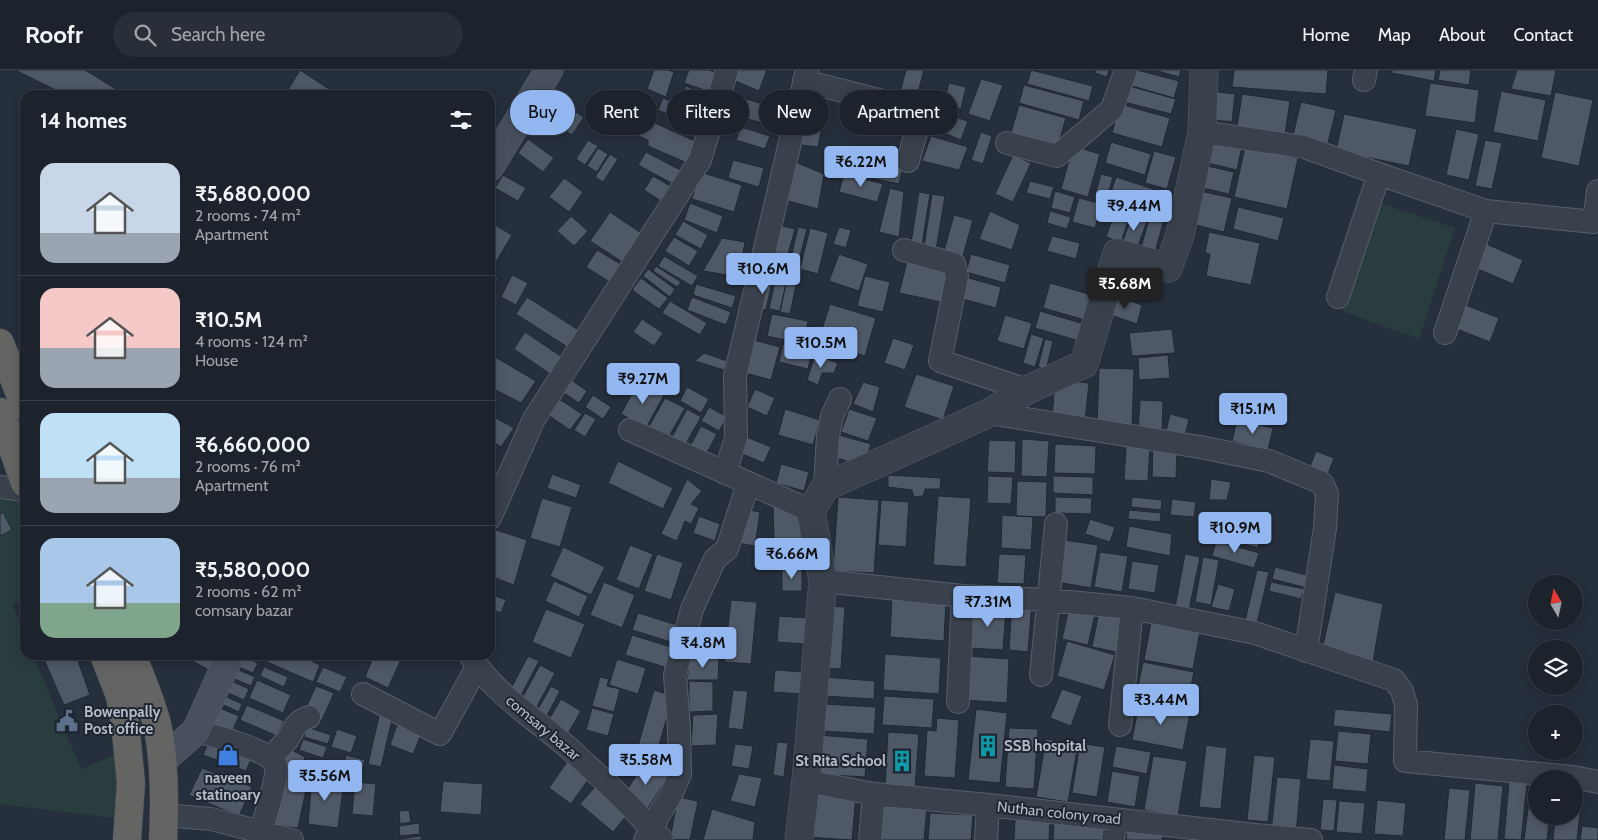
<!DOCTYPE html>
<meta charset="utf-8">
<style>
:root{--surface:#1c232d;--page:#292f39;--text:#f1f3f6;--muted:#a0a4aa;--line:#3a4049;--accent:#92b6ef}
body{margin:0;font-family:Cabin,sans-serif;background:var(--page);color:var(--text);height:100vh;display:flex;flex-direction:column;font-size:19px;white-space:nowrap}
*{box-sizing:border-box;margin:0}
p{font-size:16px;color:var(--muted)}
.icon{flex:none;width:28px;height:28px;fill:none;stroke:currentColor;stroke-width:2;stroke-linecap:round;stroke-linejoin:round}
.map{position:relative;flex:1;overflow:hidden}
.drawer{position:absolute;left:20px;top:20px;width:475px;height:570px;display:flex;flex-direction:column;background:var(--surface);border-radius:15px;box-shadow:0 2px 12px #0003,0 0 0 1px var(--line)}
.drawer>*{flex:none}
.top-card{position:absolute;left:510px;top:20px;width:475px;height:45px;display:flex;gap:10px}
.needle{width:32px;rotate:351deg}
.buttons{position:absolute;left:1528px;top:505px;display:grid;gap:10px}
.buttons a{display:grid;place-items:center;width:55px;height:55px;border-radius:50%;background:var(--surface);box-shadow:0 2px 12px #0003,0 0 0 1px var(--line);font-size:25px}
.price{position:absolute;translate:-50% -42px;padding:0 11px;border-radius:5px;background:var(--accent);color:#111;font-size:16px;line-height:32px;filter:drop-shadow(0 1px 2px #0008)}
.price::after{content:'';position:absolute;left:50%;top:30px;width:15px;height:11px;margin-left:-8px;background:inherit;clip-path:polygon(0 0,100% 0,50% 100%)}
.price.current{background:#222;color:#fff}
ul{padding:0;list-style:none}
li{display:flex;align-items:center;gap:15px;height:125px;padding:0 20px}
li+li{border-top:1px solid var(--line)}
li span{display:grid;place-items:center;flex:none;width:140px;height:100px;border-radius:15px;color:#555}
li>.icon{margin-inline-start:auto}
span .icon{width:60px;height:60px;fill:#fffc;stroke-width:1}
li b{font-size:21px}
h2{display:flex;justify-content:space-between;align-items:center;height:60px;padding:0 20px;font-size:21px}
.tag{padding:0 18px;border-radius:22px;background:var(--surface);box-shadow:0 2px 12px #0003,0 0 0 1px var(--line);font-size:18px;line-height:45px}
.tag.current{background:var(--accent);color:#111}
header{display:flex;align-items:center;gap:30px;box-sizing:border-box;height:70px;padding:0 25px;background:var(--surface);border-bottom:1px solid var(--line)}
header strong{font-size:24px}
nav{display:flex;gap:28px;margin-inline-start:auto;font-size:18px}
.search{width:350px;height:45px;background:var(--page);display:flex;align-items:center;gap:12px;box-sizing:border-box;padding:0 18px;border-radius:28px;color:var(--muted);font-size:19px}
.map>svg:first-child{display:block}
.green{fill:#293c3e}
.building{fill:#4f5866;stroke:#202833}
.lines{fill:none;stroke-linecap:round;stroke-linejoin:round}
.minor-casing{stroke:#575f6a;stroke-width:24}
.tertiary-casing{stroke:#575f6a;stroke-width:29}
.secondary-casing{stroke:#575f6a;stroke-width:29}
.trunk-casing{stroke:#444c57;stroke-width:29}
.minor{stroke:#39414c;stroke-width:22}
.tertiary{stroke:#39414c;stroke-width:28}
.secondary{stroke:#48505e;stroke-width:28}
.trunk{stroke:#646462;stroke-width:28}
.labels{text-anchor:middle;stroke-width:4;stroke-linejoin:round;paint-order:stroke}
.poi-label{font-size:15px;font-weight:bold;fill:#b5bcc7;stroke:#1e2631;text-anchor:start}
.street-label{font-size:15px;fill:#b5bcc7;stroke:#1e2631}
</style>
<header>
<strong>Roofr</strong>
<div class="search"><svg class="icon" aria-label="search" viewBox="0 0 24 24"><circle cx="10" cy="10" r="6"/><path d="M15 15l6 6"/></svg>Search here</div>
<nav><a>Home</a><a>Map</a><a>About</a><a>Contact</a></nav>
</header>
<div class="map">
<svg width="1598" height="770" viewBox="0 0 1598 770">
<rect width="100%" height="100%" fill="#262f3c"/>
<path class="green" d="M1379 133 1455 158 1419 269 1342 241Z
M0 425 23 428 25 433V530L12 534 25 566V585H33L81 699 129 679 130 750 0 734Z"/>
<path class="building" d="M15 0H85L126 25H66Z
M300 0 338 25H285Z
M654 0H668L674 2 666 27 647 19Z
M689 0H709L720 4 713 23 684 13Z
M734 0H767L759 21 731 9Z
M906 0H924L915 34 898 30Z
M1031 0 1093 16 1089 31 1027 14Z
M1096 0H1109L1107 7 1095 3Z
M1137 0 1179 11 1174 28 1132 16Z
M1154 0H1181L1179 7Z
M1234 0H1328L1326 24 1232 17Z
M1392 0H1436L1434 11 1392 3Z
M1440 0H1471L1469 15 1438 10Z
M1517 0H1556L1551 26 1511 19Z
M981 9 1003 15 990 51 968 44Z
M949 13 966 17 961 39 943 35Z
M1430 13 1479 20 1475 53 1425 46Z
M1024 15 1084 31 1079 50 1019 33Z
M1125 15 1176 29 1171 44 1120 31Z
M686 16 712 27 709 35 683 25Z
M1209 21 1235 24 1232 52 1206 49Z
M1501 21 1546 30 1538 71 1493 62Z
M1555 22 1593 30 1579 96 1541 88Z
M677 23 710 37 707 44 673 30Z
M1242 24 1290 31 1285 64 1237 57Z
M733 25 776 38 769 55 727 43Z
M663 28 706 46 700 58 658 40Z
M560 32 584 47 572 65 548 50Z
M1301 32 1336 40 1328 73 1293 65Z
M1120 34 1170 48 1162 77 1112 63Z
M1019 35 1066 48 1057 79 1010 66Z
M868 40 888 45 883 66 863 62Z
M932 40 968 51 961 70 928 56Z
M628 41 697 72 687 93 648 76V70L621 58Z
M892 41 913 45 908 67 887 63Z
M1344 44 1417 59 1409 96 1336 81Z
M799 55 822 58 818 77 794 74Z
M741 57 770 66 765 79 736 70Z
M1456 59 1479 64 1469 110 1446 105Z
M981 62 992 66 983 94 971 90Z
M931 66 968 77 959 100 922 91Z
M1208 68 1242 76 1237 100 1203 92Z
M528 69 554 88 543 102 518 83Z
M588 70 598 76 585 95 576 89Z
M1485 70 1502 73 1492 119 1475 116Z
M1111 72 1151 84 1145 105 1105 93Z
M1073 76 1100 84 1088 127 1061 119Z
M1245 77 1298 88 1287 139 1234 127Z
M598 78 608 84 597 102 587 96Z
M1154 81 1176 87 1167 119 1145 113Z
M646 82 684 102 677 116 638 95Z
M610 84 618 89 603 112 595 107Z
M1013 85 1031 93 1013 132 995 124Z
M879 87 904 92 899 114 875 109Z
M733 90 764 98 759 117 728 108Z
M793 91 824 104 818 139 781 129Z
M1203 95 1234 102 1229 124 1198 117Z
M700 102 742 115 734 142 692 129Z
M844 104 883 114 877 132 839 122Z
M1101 104 1113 107 1107 128 1095 125Z
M503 105 526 118 518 131 495 118Z
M653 106 670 116 661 131 644 120Z
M1116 107 1153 119 1144 147 1107 135Z
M564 108 583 122 569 142 549 127Z
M1030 111 1054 117 1050 129 1026 123Z
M890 118 904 122 899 167 879 162Z
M1055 121 1075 127 1070 143 1051 138Z
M1200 121 1232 128 1224 162 1192 154Z
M919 122 930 124 921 181 910 179Z
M932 124 945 126 936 180 924 177Z
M1079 128 1102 134 1095 158 1072 152Z
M690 133 723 146 717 163 684 150Z
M1238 137 1284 148 1278 171 1233 159Z
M990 141 1020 155 1012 180 979 169Z
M1050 141 1071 147 1067 159 1047 153Z
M1115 141 1130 145 1121 172 1106 167Z
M610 142 644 165 624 193 590 171Z
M1151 142 1165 146 1155 182 1141 178Z
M954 145 973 150 962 189 943 184Z
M571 146 588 161 574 176 557 161Z
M1132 146 1147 151 1137 178 1122 173Z
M683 151 708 165 701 179 675 165Z
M490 152 512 165 496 192 490 188Z
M778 155 795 159 787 188 770 184Z
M798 157 807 159 798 194 790 192Z
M839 157 851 160 846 178 833 174Z
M810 158 828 163 818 204 800 199Z
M1209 162 1260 173 1251 215 1206 206 1210 184 1205 183Z
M1052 166 1080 173 1076 189 1047 181Z
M674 167 698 181 689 196 665 181Z
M722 168 745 172 739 207 703 201Z
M1484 173 1523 190 1513 214 1473 197Z
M597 180 627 198 616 216 586 197Z
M839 184 868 194 859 221 829 211Z
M971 184 1010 195 1005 213 966 202Z
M664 186 698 206 692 216 658 196Z
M907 192 948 202 941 232 899 223Z
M656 196 681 212 677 217 653 201Z
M648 199 675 219 670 227 643 206Z
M490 204 498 209 490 222Z
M512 205 528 213 516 235 501 227Z
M776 206 787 209 780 241 769 239Z
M865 206 890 212 883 242 857 236Z
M965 207 1001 217 996 238 959 228Z
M641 208 668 228 659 239 632 220Z
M760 210 772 212 766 240 754 237Z
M786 213 796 215 790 244 780 242Z
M1050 213 1092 225 1085 250 1043 238Z
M696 214 736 226 732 238 693 225Z
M1114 225 1142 235 1137 254 1108 244Z
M527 227 580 261 569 278 516 244Z
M692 227 731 242 726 255 687 240Z
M670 231 707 253 700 265 662 243Z
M830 234 876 248 865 286 818 272Z
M1463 234 1499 248 1490 272 1454 258Z
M1040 241 1084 254 1079 271 1035 258Z
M772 244 808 251 803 274 767 266Z
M1005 245 1032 253 1024 279 997 271Z
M642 249 663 263 654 276 633 262Z
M1172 259 1175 283 1132 286 1129 263Z
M525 262 562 287 550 304 514 279Z
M1031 264 1044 268 1035 297 1023 293Z
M747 268 780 277 771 310 738 301Z
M893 268 914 275 905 300 884 293Z
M1045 269 1053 271 1046 300 1038 297Z
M783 274 812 281 808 299 779 292Z
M704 283 727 291 724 300 695 291Z
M490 284 536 311 521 333 490 317Z
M815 285 838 293 834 303H822L818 315 807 310Z
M1168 285 1170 308 1139 310 1138 288Z
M1099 298 1134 299 1132 359 1097 358Z
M916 304 954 316 943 350 904 337Z
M570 309 587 321 579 333 561 321Z
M1055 310 1089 313 1085 351 1052 348Z
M639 311 664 325 646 358 621 344Z
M863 312 880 317 873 342 853 334Z
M687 317 709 329 701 343 680 331Z
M755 319 775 328 767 346 747 337Z
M593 325 611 337 603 349 585 337Z
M665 328 685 338 667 370 647 360Z
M559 329 582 344 570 360 548 345Z
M1140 330 1163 331 1162 362 1138 361Z
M709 337 727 347 719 361 701 351Z
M687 339 701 347 684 377 671 369Z
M785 339 820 350 813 375 778 365Z
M849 339 877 348 868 371 841 362Z
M585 343 596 349 585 367 574 360Z
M1170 344 1189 349 1184 370 1165 366Z
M490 345 514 358 501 377 490 370Z
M1237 350 1273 358 1268 380 1232 371Z
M701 356 717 364 704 388 688 380Z
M839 365 871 374 864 396 833 387Z
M744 366 771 377 764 393 737 382Z
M1022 369 1049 371 1047 407 1021 406Z
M989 370 1016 371 1015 403 987 402Z
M1055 374 1096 376 1095 404 1054 403Z
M1126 376H1150L1148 411 1124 410Z
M1153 377 1177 378 1176 408 1152 407Z
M1316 381 1334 388 1326 409 1308 402Z
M618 391 673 418 663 439 608 413Z
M781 394 809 402 804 421 776 413Z
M552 404 581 415 576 428 547 418Z
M888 405 941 408 940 419H925L923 426 914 427 912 420 888 417Z
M988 406 1013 407 1011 434 987 433Z
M1053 406 1093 407V425L1053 423Z
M687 409 702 421 691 434 699 438 691 454 685 451 677 471 661 464Z
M1211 409 1231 412 1227 430H1209Z
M1017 411 1047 412 1046 447 1016 446Z
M938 426 971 428 966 497 933 495Z
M838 427 879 430 874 503 833 501Z
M1055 427 1092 428 1091 444 1055 443Z
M1132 427 1162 430 1161 440 1131 437Z
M542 428 572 437 560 477 530 468Z
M1172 429 1196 432 1194 447 1170 445Z
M881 430 909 432 906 477 878 475Z
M773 435 802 443 806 468 774 470Z
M743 439 760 442 755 476 738 473Z
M1129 440 1161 443 1160 452 1128 449Z
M3 442 12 460 0 466V444Z
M1002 445 1033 447 1031 480 1001 478Z
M699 446 720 454 715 471 693 463Z
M1225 447 1263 458 1258 478 1219 467Z
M1090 449 1115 457 1110 472 1085 464Z
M1129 456 1172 464 1170 486 1126 477Z
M490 458 527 470 514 515 490 506Z
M1064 470 1098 475 1091 518 1057 512Z
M1216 471 1259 483 1254 498 1212 486Z
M630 475 653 484 639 519 616 510Z
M563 477 605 497 591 525 550 506Z
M1100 482 1128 486 1122 522 1094 517Z
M657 484 683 493 671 530 644 521Z
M999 484 1026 485 1024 514 997 513Z
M1185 484 1200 487 1188 545 1174 543Z
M1203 487 1219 490 1211 535 1195 532Z
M1132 491 1159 495 1155 523 1128 519Z
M1275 497 1310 506 1307 518 1272 509Z
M802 498V521H782V499Z
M1257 500 1269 502 1257 553 1245 551Z
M554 511 588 526 579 547 545 531Z
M604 512 635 525 622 558 590 545Z
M1271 512 1304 519 1301 529 1269 521Z
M1218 514 1235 519 1229 541 1211 537Z
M1335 522 1383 534 1373 592 1323 575Z
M490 524 506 530 501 543 490 539Z
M892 526 946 529 944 571 890 567Z
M731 530 757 532 751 594 724 592Z
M1012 531 1032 532 1028 582 1009 580Z
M823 536 845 537 841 599 819 598Z
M972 536 1006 539 1003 580 970 578Z
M1069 538 1095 544 1088 575 1062 569Z
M546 539 585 554 571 588 532 572Z
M1099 542 1124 547 1117 582 1092 577Z
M638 543 677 555 671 572 632 560Z
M779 546 806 548 804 574 777 572Z
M1151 552 1200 561 1193 599 1144 590Z
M632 565 674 578 668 598 625 585Z
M1067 571 1115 585 1104 620 1057 606Z
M885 584 941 588 939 624 883 620Z
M42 585H76L90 625 64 635Z
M182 585H204L217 592 212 602Z
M240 585 258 593 253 603 234 595Z
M269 585H298L320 595 313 612 267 592Z
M374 585H403L388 618 365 607Z
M528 586 539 591 518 631 507 626Z
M967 586 1009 589 1007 633 964 630Z
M690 588 719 589 718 610H687Z
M617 589 646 598 638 624 609 615Z
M1143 592 1194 602 1187 636 1136 627Z
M540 595 555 603 534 642 519 634Z
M264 597 288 607 284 617 260 606Z
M323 597 347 607 340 622 316 612Z
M234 598 255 607 251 616 230 607Z
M775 600 802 602 801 624 773 622Z
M600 607 609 609 607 616 620 619 614 642 592 636Z
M824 607 875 611 874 629 823 626Z
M227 609 249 619 244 630 221 620Z
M257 610 291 625 283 643 249 628Z
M689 611 713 612V641L689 642Z
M316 616 334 623 322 650 304 642Z
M551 616 560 621 544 651 534 646Z
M1062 619 1082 626 1071 656 1050 648Z
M654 620 673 626 657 682 638 676Z
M733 620 748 621 743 660 728 658Z
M218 623 242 634 239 642 215 631Z
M884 626 934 629 932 658 882 655Z
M561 629 581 641 566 667 545 656Z
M1139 633 1190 643 1183 680 1132 670Z
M823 634 876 637 874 664 821 661Z
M247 635 284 651 277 666 240 650Z
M215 636 239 646 230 667 206 656Z
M592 638 614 644 608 666 586 660Z
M976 639 1007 643 1000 713 968 710Z
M1335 639 1392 644 1390 662 1333 656Z
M380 642 393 645 381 697 368 694Z
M718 644 716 675 691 676 693 645Z
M937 648 959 650 955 708 924 706 927 660 936 661Z
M397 655 421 665 413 684 390 675Z
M307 657 331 665 328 674 304 667Z
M1009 658 1038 659 1034 719 1005 717Z
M337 659 357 666 351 683 331 677Z
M1338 661 1371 664 1368 694 1335 691Z
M888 662 919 664 915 719 885 717Z
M818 665 868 669 865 707 815 704Z
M210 669 253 685 246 701 203 685Z
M303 669 327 677 323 688 299 680Z
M1046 669 1078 674 1068 732 1036 727Z
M1310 669 1334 671 1330 711 1306 709Z
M777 672 788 673 784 707 773 705Z
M1080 673 1105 677 1097 727 1072 723Z
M735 674 753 676 749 699 731 696Z
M1206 675 1227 678 1221 739 1199 737Z
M1116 676 1151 682 1147 704 1112 697Z
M286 677 305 687 301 707 280 702Z
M346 685 365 690 361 703 343 698Z
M1254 685 1275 687 1268 752 1247 750Z
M1153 686 1187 691 1178 746 1144 740Z
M567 692 590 707 571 734 549 718Z
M645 692 668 707 646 741 623 726Z
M1334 695 1368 699 1366 722 1332 719Z
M202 698 252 717 239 746 189 725Z
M1112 701 1140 706 1135 737 1107 732Z
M739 704 762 708 755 737 730 731Z
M281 706 308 710 298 758 270 755Z
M312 706 344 711 338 758 308 754Z
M1277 707 1301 709 1296 764 1271 762Z
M443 711 483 714 481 745 440 742Z
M355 712 376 714 373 746 352 744Z
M599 712 632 739 613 762 580 734Z
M1509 712 1527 714 1521 770 1504 769Z
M1475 713 1503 716 1498 770H1470Z
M1531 716 1536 717V746H1550L1547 770H1524Z
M1449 718 1470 720 1465 770H1444Z
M811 721 856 724 852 770 807 767Z
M678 727 698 731 690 770 670 769Z
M1323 729 1337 730 1334 761 1320 760Z
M1377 730 1406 733 1403 766 1374 764Z
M1339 731 1365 733 1362 764 1336 762Z
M1574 732 1581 733 1577 770H1553L1555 746H1574Z
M879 734 927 737 924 770H877Z
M712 739 755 752 753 770H703Z
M409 740 411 752 400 754 399 741Z
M930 743 973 745 971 770H928Z
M1015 749 1050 751 1049 770H1014Z
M1054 751 1111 757 1110 770H1053Z
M419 753 420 764 400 766 399 756Z
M1582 756 1598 758V770H1580Z
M1127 760 1163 764 1162 770H1126Z
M421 766V770H400V769Z"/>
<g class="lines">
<g class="minor-casing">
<path id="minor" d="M1364 10 1366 0
M804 11 922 41 908 91
M1202 62 1304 77 1379 104 1486 141 1594 152 1598 121
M1007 73 1057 86 1112 39 1126 0
M904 180 954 194 957 207 940 291 1027 320
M1338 227 1379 104
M1445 263 1486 141
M989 343 1200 377 1269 391 1322 413 1327 424 1325 458 1306 581
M630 360 811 441
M725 403 736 368 735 306 807 0
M0 417 25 420
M825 417 828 366 832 346 840 329
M490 448 534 349 700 90 727 0
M823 511 963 526 1048 530 1132 538 1255 563 1394 610 1402 621 1406 635 1405 691 1573 707 1598 712
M470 585C494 625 538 650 572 681 591 699 612 717 630 736 641 746 649 759 662 769
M1041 605 1056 454
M363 624 440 664 477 597
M958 632 963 526
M1120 655 1132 538
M196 661C211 665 269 680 275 693 280 704 264 749 261 762
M270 688C276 682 282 676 287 670 295 658 295 652 309 647
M806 711 874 724 988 735 1255 765 1311 770
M165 745 211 749 292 770
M645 770 652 761 658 746 671 725 680 704 679 658 675 605 692 539 715 489 727 479 748 414
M870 770 874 724
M986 770 988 735
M1113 770 1115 750"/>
</g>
<g class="tertiary-casing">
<path id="tertiary" d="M799 770 806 711 823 511 811 441 825 417 989 343 1027 320 1084 294 1117 183 1168 198 1180 165 1202 62 1204 0"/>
</g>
<g class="secondary-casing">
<path id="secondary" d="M490 97 549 0
M163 690 196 661 230 585"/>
</g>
<g class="trunk-casing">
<path id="trunk" d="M0 273 25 337
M0 342 25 413
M104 585 120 626 125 652 131 713 127 770
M132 585C141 608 151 631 157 654 165 692 165 732 163 770"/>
</g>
<use href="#minor" class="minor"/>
<use href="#tertiary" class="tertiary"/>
<use href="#secondary" class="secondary"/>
<use href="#trunk" class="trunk"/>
</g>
<defs>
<g id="civic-bare" transform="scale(1.725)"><path d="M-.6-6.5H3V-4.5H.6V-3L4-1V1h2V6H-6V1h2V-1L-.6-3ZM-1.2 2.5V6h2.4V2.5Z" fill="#5c6f8a" stroke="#1e2631" stroke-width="2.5" paint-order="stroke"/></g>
<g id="building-bare" transform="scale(1.725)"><path d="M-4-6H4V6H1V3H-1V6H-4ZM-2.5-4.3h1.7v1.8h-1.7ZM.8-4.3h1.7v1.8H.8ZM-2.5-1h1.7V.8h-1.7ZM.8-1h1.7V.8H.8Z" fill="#0f9aa8" stroke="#1e2631" stroke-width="2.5" paint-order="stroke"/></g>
<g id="shop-bare" transform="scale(1.725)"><path d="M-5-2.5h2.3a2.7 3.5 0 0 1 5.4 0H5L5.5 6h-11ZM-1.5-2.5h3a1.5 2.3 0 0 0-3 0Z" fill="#3f7fe0" stroke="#1e2631" stroke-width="2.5" paint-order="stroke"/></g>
</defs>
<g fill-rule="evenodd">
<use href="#civic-bare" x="67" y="651"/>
<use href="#building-bare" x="988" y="676"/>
<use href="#shop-bare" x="228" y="685"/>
<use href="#building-bare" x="902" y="691"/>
</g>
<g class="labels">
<g class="poi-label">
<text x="84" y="647">Bowenpally<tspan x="84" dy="17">Post office</tspan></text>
<text x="1004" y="681">SSB hospital</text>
<text x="886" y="696" text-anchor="end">St Rita School</text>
<text x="228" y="713" text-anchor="middle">naveen<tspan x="228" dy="17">statinoary</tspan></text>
</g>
<g class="street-label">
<text transform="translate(543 658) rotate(40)" y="5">comsary bazar</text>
<text transform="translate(1059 743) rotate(6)" y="5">Nuthan colony road</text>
</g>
</g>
</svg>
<div class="buttons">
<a><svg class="needle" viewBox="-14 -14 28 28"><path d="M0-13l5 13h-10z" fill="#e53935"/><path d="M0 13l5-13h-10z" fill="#a0a4aa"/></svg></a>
<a><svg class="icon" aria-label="layers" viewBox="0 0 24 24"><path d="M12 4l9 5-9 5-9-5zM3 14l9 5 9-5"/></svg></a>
<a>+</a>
<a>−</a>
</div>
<b class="price" style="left:861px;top:118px">₹6.22M</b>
<b class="price" style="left:1134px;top:162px">₹9.44M</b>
<b class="price" style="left:763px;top:225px">₹10.6M</b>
<b class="price current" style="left:1125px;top:240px">₹5.68M</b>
<b class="price" style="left:821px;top:299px">₹10.5M</b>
<b class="price" style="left:643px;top:335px">₹9.27M</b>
<b class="price" style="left:1253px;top:365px">₹15.1M</b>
<b class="price" style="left:1235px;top:484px">₹10.9M</b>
<b class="price" style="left:792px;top:510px">₹6.66M</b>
<b class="price" style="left:988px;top:558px">₹7.31M</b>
<b class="price" style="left:703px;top:599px">₹4.8M</b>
<b class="price" style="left:1161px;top:656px">₹3.44M</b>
<b class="price" style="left:646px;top:716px">₹5.58M</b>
<b class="price" style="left:325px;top:732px">₹5.56M</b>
<div class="top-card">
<a class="tag current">Buy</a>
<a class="tag">Rent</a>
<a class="tag">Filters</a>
<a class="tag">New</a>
<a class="tag">Apartment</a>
</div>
<section class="drawer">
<h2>14 homes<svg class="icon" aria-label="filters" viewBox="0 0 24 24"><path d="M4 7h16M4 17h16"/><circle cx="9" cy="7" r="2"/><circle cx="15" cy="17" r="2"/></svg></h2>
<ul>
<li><span style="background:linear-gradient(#c9d6e8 70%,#9aa5b1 0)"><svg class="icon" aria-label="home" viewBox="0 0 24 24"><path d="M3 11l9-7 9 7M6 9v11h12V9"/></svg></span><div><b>₹5,680,000</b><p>2 rooms · 74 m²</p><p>Apartment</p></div></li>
<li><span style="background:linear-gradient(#f6c9c9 60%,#9aa5b1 0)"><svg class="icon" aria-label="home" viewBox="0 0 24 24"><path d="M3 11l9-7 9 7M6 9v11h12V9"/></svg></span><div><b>₹10.5M</b><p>4 rooms · 124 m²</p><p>House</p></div></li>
<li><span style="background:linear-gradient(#bfe0f5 65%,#9aa5b1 0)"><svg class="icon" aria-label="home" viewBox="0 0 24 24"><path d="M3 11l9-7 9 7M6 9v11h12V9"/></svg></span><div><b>₹6,660,000</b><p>2 rooms · 76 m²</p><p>Apartment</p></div></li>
<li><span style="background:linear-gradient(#a9c7e8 65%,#7fa58c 0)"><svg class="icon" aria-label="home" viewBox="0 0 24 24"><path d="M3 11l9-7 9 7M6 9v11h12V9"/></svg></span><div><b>₹5,580,000</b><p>2 rooms · 62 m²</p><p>comsary bazar</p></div></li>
</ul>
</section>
</div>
